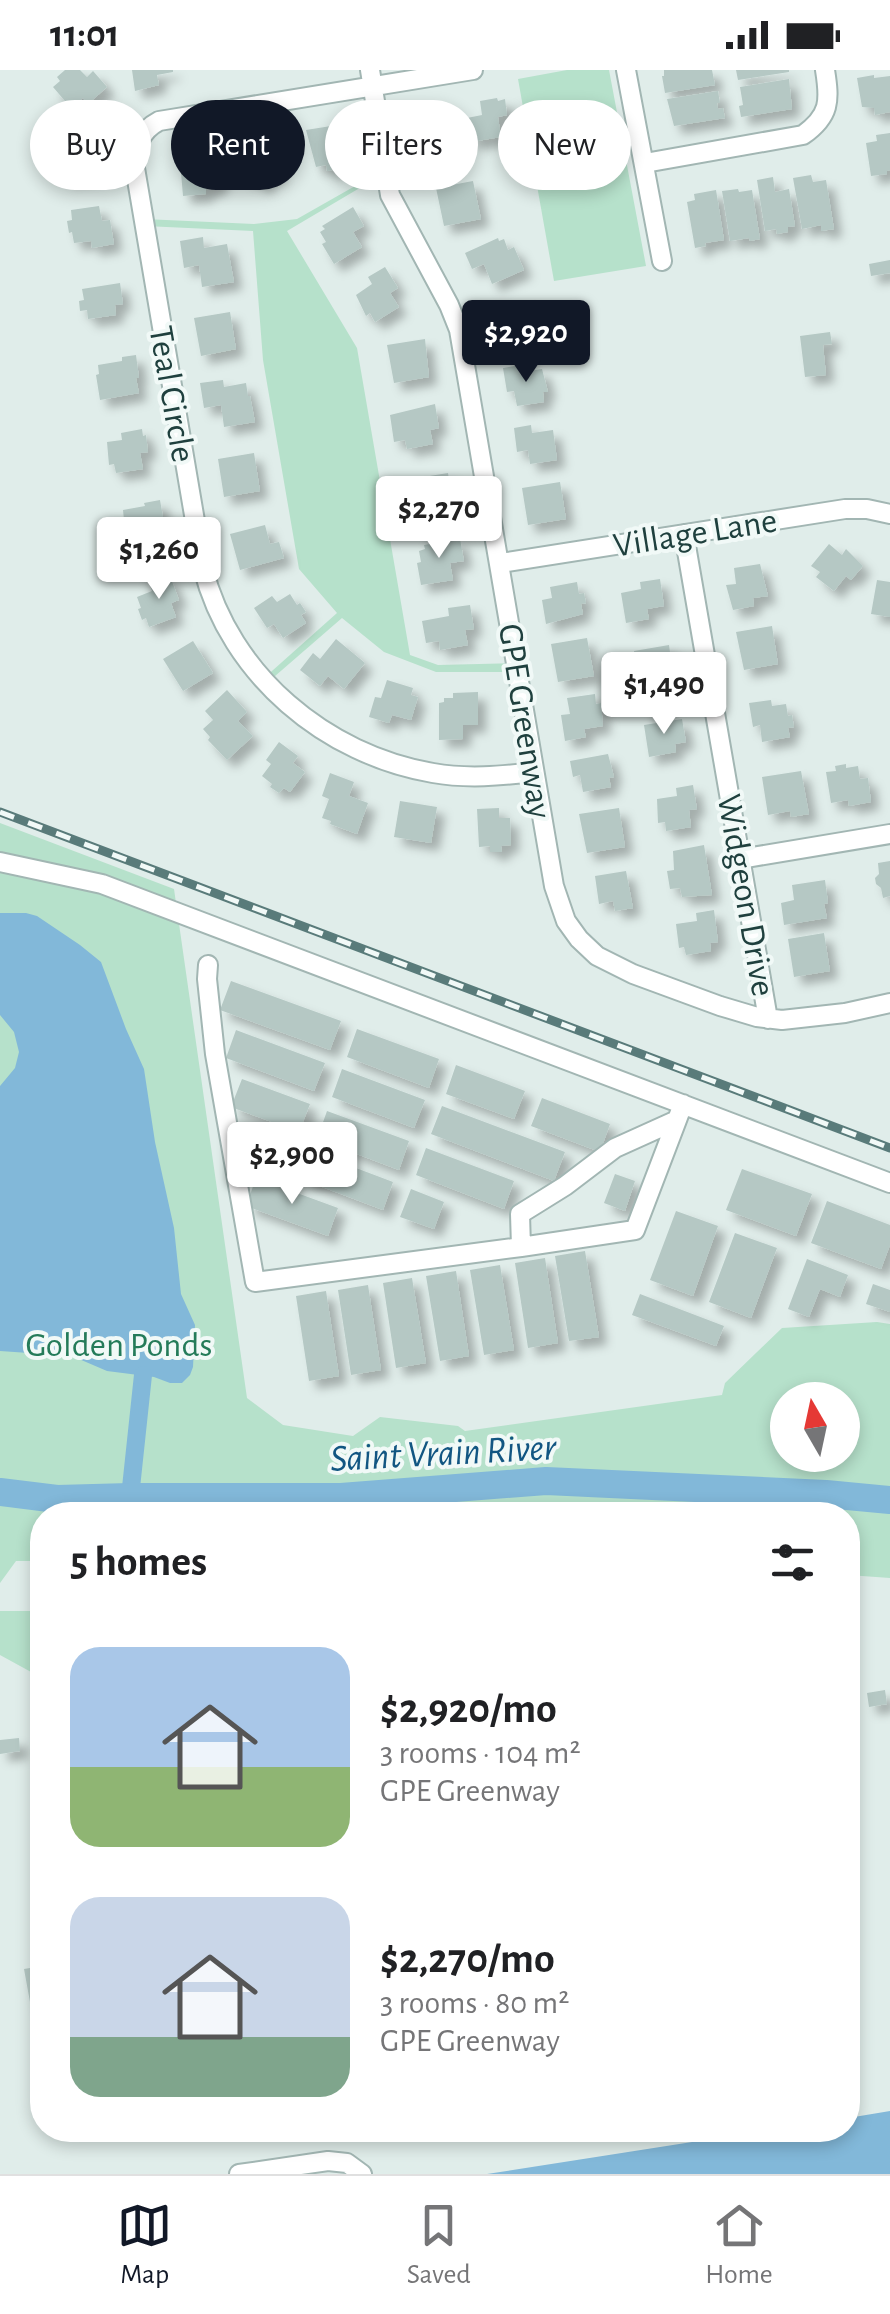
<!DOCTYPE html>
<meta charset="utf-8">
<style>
:root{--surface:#fff;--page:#f6f6f6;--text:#202124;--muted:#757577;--line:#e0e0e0;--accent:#111827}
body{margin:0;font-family:"Alegreya Sans",sans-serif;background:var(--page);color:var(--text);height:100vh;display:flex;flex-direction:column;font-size:38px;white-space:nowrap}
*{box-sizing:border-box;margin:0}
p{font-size:32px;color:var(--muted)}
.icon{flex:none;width:55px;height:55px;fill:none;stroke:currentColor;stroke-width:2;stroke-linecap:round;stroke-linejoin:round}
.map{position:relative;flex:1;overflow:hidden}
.details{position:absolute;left:30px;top:1432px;width:830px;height:640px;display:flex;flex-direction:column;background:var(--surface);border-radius:40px;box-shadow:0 5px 15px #0003}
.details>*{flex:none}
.top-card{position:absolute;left:30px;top:30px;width:830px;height:90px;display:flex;gap:20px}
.needle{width:65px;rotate:351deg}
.fabs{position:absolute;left:770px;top:1312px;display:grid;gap:20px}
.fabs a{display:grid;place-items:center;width:90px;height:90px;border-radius:50%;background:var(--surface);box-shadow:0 5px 15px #0003;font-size:50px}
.price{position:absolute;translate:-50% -85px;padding:0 22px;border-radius:10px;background:#fff;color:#222;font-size:32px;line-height:65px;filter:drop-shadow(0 2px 5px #0008)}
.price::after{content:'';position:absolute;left:50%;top:60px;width:30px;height:22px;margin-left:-15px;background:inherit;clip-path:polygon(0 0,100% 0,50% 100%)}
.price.selected{background:var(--accent);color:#fff}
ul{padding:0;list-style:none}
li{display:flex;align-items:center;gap:30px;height:250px;padding:0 40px}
li span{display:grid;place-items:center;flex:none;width:280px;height:200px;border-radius:30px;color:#555}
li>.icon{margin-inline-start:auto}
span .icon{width:120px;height:120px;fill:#fffc;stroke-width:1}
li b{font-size:42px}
h2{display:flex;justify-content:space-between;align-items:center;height:120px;padding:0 40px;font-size:42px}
.pill{padding:0 35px;border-radius:45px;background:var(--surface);box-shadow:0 5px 15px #0003;font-size:35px;line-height:90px}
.pill.selected{background:var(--accent);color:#fff}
.status{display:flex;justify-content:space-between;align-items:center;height:70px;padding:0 50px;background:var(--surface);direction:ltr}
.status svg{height:28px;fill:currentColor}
.menu{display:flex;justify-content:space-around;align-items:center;height:140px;border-top:2px solid var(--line);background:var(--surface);font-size:28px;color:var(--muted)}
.menu a{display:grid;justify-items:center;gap:5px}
.menu .selected{color:var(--accent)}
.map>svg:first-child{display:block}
.green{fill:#b6e1cb;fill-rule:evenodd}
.water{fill:#82b8d9}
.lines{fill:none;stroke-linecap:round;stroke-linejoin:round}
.canal{stroke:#82b8d9;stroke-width:18}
.river{stroke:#82b8d9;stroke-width:28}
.building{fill:#b5c8c4;filter:url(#shadow)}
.minor-casing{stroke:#a2b6b3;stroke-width:22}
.minor{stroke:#fff;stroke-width:18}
.rail-casing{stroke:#597b7a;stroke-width:9}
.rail{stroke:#f1f9f7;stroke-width:5;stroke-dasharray:15;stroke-linecap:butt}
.labels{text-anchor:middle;stroke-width:8;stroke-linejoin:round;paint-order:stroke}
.street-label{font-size:35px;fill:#1f403e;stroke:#f1f9f7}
.park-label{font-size:35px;fill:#247b59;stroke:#f1f9f7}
.water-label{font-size:38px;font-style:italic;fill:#125682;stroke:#f1f9f7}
</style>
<div class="status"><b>11:01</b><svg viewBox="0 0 49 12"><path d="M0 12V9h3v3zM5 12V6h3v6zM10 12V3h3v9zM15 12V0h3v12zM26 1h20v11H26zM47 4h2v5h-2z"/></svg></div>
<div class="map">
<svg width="890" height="2104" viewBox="0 0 890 2104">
<defs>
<filter id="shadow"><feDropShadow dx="8" dy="8" stdDeviation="5" flood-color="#0004"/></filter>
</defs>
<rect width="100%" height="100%" fill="#e0edea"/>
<path class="green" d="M567 0H609L646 196 554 211 518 9Z
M385 99V103L287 161 357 278 410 585 438 595 516 593 518 602H436L384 582 342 548 267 613 263 609 337 543 299 499 263 290 253 161 145 156 144 149 254 154 297 149Z
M0 753 174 819 247 1328 283 1355 353 1366 380 1347 458 1356 465 1361 722 1325 725 1313 782 1258 877 1252 890 1254V1508L848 1505V1445H42V1491H16L0 1513ZM788 1330H842V1385H788Z
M42 1538V1608L0 1585V1541H38Z"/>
<path class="water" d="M0 843H26L37 846 80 875 101 892 126 959 144 999 155 1072 174 1158 181 1224 195 1255 193 1297 190 1305 182 1313H170L154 1307 107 1301 72 1286 0 1281V1016L15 998 19 982 14 962 0 945Z
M890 2041V2104H487L768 2060H848V2048Z"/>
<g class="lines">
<path class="canal" d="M130 1427 143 1305"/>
<path class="river" d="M0 1422 57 1429 130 1427H341L546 1411 826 1424 890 1430"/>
</g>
<path class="building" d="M65 0H80L87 7 93 1 107 17 88 34 83 28 71 38 53 17 60 11 57 7Z
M132 0H173V2L157 5 159 15 135 21Z
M664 0H712L715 15 665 23 662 6H664Z
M736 0H789V2L738 10Z
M874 5V8L890 6V42L875 45 874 38 862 37 857 8Z
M789 9 792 39 741 47 739 36 743 35 740 17Z
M718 21 720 33H717L718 39 723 38 725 48 674 56 667 29Z
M497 28 498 31 505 29 507 45 498 47 501 67 471 72 467 48 482 45 480 31Z
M449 37 453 76 429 82V78L419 79 414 50 430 48 429 40Z
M331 56 332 66 342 64 347 91 337 93 338 99 327 101 326 95 316 97 306 60Z
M890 63V100L887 101V104L871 106 866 73 877 71 876 65Z
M99 64 104 89 100 90 102 102 66 108 59 85 63 84 61 75 86 70 85 67Z
M268 66 270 80H273L278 105 267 107 268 113 257 115 256 108 246 110 241 82 252 79 250 70Z
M218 76 221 113H217V118L206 119V124L183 126 180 91 197 90 196 78Z
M811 105 813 112 826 110 834 159 821 161V155L802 159 793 108Z
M773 107 775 122 789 119 795 156 788 157V162L777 164 776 159 765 161 757 110Z
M473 111 481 149 444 156 436 118Z
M738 119 739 122 752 120 760 169 750 171 749 168 730 171 722 121Z
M716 120 724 170 705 173 706 176 695 178 687 132 695 130 694 124Z
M99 136 102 151 110 150 114 174 92 178 91 171 74 173 72 162 69 163 67 151 72 150 71 140Z
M353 137 364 156 353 162 362 177 334 194 322 174 326 172 320 162 325 159 322 156Z
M203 167 204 178 227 174 234 212 202 217 199 195 184 198 180 171Z
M498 168 499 171 504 169 508 180 514 177 524 200 492 214 484 194 472 199 465 183Z
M890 190V203L871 206 869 194Z
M385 197 398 218 390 223 399 237 375 252 370 243 366 246 356 225 372 214 368 207Z
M120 213 123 234 115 235 116 245 88 249 87 240 80 241 79 231 84 230 82 219Z
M531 231 537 269 499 275 493 237Z
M230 242 236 279 201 286 194 248Z
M830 262 832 274 823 275 826 305 805 307 800 266Z
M425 269 429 307 394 313 387 275Z
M136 285 139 308H136L139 323 100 330 96 305 99 304 98 295 122 291V287Z
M521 295 522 302 542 299 548 322H543L544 332 517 336 514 321 507 322 503 298Z
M223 310 224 317 246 313 248 326H250L255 352 224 357 221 335 204 338 200 313Z
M435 334 439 358 430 360 433 374 407 379 405 370 394 372 390 345Z
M531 355 532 363 553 360 557 390 530 394 528 380 517 382 514 358Z
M142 359 143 366 146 365 148 382 140 383 143 399 116 403 114 394 109 395 107 372 122 370 121 363Z
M254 383 260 421 224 427 218 389Z
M448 403 454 440 417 446 411 409Z
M560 412 566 449 528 455 522 418Z
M160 430 164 453 160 454 163 468 124 474 120 450H124L123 440 145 436 144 433Z
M265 455 270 474 279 472 284 488 240 500 230 464Z
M460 469 464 491 450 493 453 510 421 515 417 493 421 492 419 481 425 479 424 475Z
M829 474 842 485 846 479 863 496 851 510 846 506 834 521 816 507 820 502 811 496Z
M760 494 768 526 753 528 754 536 733 540 726 515 736 514 734 498Z
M170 506 179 530 171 533 176 547 149 557 146 548 142 550 138 539 141 538 137 527 152 521 149 513Z
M660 509 664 536 647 539 649 549 626 553 621 523 641 519 640 512Z
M877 510 890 512V547L871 544Z
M577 512 579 524 584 523 586 533 581 534 583 544 546 554 542 530 552 528 550 517Z
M290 524 297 535 300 533 306 542 301 545 306 553 283 568 274 554 267 558 254 538 272 526 277 532Z
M470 535 474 559 465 560 468 575 440 580 439 571 426 573 422 551 449 546 448 538Z
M772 556 778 594 744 600 736 562Z
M587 568 594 606 558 612 551 574Z
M336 569 365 593 344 619 328 606 320 616 300 600 313 583 320 589Z
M193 571 213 603 183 621 163 589Z
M669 575 673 604 664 605 666 614 640 618 634 581Z
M387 610 413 618 411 625 418 627 411 650 392 645 389 653 369 647 375 627 381 628Z
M227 620 247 642 238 651 253 666 227 690 208 670 210 667 203 659 213 650 205 641Z
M478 622V655H463V669L439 670V633L444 632V628H453V623Z
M595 624 596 634 601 633 603 656 584 659 586 667 565 671 561 645 570 644 567 628Z
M771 630 772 636 786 634 788 646 792 645 794 657 788 658 790 667 762 672 760 655 753 657 749 633Z
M682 649 686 672 675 674 676 682 649 687 644 655Z
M279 672 298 686 293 693 305 702 290 722 284 718 279 723 270 717 272 714 262 706 271 694 266 690Z
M608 684 614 707 609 708 611 717 583 722 580 705 573 707 570 691Z
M846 694V698L858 696 860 709 868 708 871 732 849 736 848 730 831 733 826 702 836 701 835 696Z
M801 701 809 744 791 747 790 741 768 745 762 707Z
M330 703 354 712 349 726 368 733 357 764 330 754 331 751 322 748 329 729 322 726Z
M693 715 697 739 689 740 691 757 666 761 665 752 658 753 657 729 677 726 676 718Z
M400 731 437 737 431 773 394 767Z
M499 738V748H510L511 775 501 776 502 782H490V776L479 777 477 739Z
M619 738 625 777 587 783 579 744Z
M704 775 712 825 682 827 680 818 670 819 667 801 674 800 673 781Z
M890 791V826L883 828 881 818 876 814 875 808 879 804 878 793Z
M626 801 633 838 615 841 613 831 599 834 595 806Z
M825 810 828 833 824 834 827 848 784 855 781 833 794 830 792 815Z
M714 840 718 872 710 873 711 881 686 885 684 877 679 878 676 854 697 851 696 843Z
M824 863 830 901 794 907 788 869Z
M231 911 341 951 330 980 220 940Z
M357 959 439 989 429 1018 347 987Z
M236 960 325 993 314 1021 226 988Z
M456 995 525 1021 514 1049 446 1024Z
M342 999 425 1030 414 1058 332 1027Z
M242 1009 310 1034 299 1062 231 1037Z
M542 1028 610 1054 600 1082 531 1056Z
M442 1036 565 1082 554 1111 431 1064Z
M327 1041 409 1071 399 1100 317 1069Z
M254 1060 295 1075 285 1103 244 1088Z
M426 1078 514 1111 504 1139 416 1105Z
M311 1081 393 1112 383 1140 301 1109Z
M742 1099 812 1124 796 1166 726 1140Z
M615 1104 635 1111 625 1141 604 1133Z
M256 1108 338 1138 328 1166 246 1136Z
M411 1119 444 1132 434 1159 400 1147Z
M827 1131 890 1155V1175L881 1199 811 1173Z
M676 1141 718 1156 693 1226 650 1210Z
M735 1163 777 1178 751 1248 709 1232Z
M585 1181 599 1267 569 1271 555 1186Z
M545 1188 558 1273 528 1278 515 1193Z
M807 1189 848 1205 840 1227 820 1219 809 1247 788 1239Z
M500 1195 514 1280 484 1285 470 1200Z
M456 1201 469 1286 440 1291 426 1206Z
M412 1208 426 1293 396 1298 383 1213Z
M873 1214 890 1220V1242L866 1234Z
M368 1215 381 1300 351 1305 338 1220Z
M326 1221 339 1306 309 1311 296 1226Z
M640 1224 724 1256 716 1276 632 1245Z
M885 1620 887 1634 869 1637 867 1623Z
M19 1668 20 1681 0 1684V1670Z
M42 1896V1942L32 1943 24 1899Z"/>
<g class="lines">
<g class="minor-casing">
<path id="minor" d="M370 0 390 125 449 235 459 260 554 816 566 851 579 869 597 886 633 904 720 936 757 947 782 950 845 943 890 933
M473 0 159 51C140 61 135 77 135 98L203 498C230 605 326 685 433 703 467 709 501 706 534 702
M626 0 662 191
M645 93 803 65C830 46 830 31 825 0
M684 464 768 949
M501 493 845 439H867L890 444
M740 789 890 764
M0 792 102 814 890 1113
M208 895 207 909 215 984 255 1212 521 1177
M677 1050 615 1078 565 1116 520 1144 521 1177 635 1160 677 1050 683 1034
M239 2104 328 2091 347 2093 362 2104"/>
</g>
<use href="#minor" class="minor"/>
<g class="rail-casing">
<path id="rail" d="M0 742 890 1078"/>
</g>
<use href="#rail" class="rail"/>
</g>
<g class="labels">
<g class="street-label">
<text transform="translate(173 324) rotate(80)" y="12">Teal Circle</text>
<text transform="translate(695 462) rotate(-9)" y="12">Village Lane</text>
<text transform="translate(526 651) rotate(81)" y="12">GPE Greenway</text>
<text transform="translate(747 825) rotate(80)" y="12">Widgeon Drive</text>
</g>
<g class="park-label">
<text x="119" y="1286">Golden Ponds</text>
</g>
<g class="water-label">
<text transform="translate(443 1382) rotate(-3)" y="13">Saint Vrain River</text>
</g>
</g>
</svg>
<div class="fabs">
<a><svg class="needle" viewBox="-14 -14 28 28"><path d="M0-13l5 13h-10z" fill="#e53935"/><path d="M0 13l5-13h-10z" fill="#757577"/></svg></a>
</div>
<b class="price selected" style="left:526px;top:315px">$2,920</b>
<b class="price" style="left:439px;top:491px">$2,270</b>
<b class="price" style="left:159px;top:532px">$1,260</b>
<b class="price" style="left:664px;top:667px">$1,490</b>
<b class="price" style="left:292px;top:1137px">$2,900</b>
<div class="top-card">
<a class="pill">Buy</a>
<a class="pill selected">Rent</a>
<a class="pill">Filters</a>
<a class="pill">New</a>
</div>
<section class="details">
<h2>5 homes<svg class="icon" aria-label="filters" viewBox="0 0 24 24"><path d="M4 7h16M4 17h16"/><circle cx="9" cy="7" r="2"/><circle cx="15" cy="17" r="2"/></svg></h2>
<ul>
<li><span style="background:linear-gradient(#a9c7e8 60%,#8fb573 0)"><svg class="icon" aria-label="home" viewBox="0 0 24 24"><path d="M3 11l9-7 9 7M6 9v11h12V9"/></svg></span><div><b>$2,920/mo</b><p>3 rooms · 104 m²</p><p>GPE Greenway</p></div></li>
<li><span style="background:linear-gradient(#c9d6e8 70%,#7fa58c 0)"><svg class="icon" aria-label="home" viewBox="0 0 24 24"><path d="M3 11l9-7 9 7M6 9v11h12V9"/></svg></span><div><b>$2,270/mo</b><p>3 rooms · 80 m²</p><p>GPE Greenway</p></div></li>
</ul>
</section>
</div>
<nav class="menu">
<a class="selected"><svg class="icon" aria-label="map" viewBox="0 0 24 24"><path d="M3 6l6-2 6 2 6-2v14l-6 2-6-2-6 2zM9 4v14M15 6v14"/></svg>Map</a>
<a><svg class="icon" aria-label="saved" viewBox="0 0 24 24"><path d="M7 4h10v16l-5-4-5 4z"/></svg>Saved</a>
<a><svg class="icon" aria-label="home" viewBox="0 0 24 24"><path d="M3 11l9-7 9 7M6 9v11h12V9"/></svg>Home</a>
</nav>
